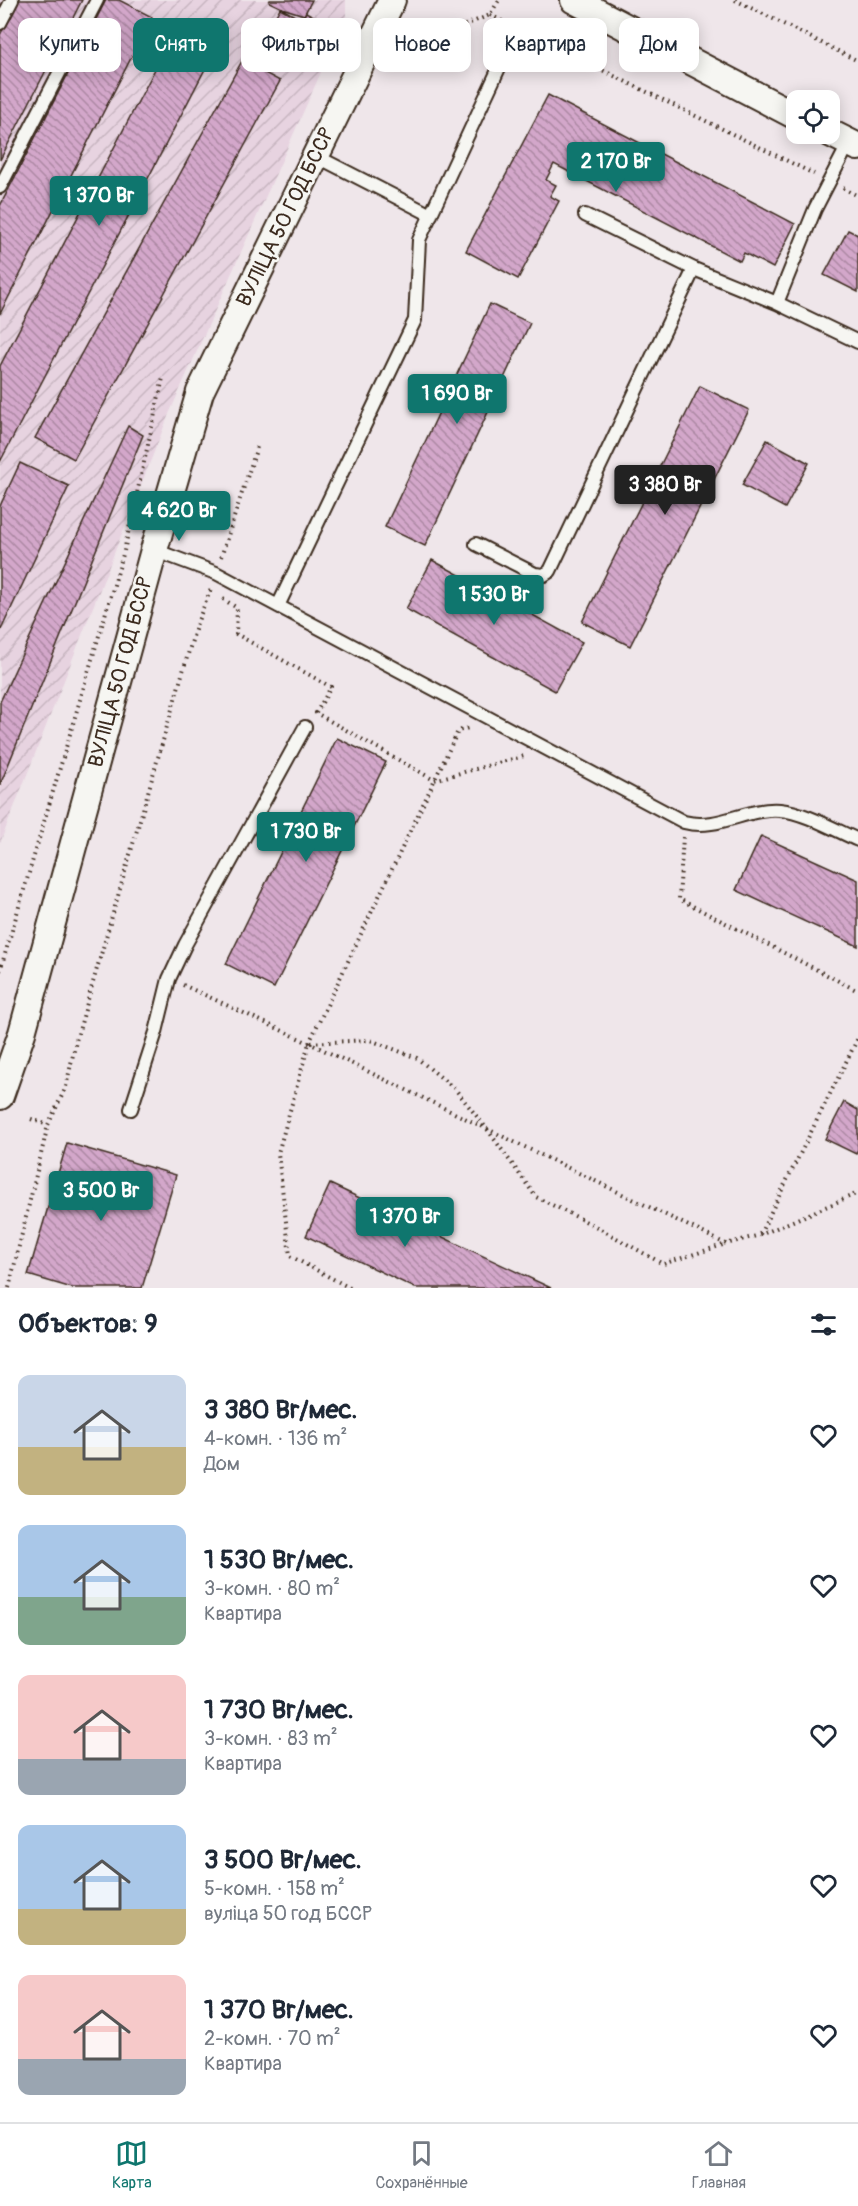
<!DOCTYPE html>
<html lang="ru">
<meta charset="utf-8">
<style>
:root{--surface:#fff;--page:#f2f2f3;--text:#1f2937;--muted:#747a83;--line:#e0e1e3;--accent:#0f766e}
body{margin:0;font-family:Pangolin,sans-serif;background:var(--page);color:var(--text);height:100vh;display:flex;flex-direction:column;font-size:22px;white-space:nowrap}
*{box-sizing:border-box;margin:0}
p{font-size:20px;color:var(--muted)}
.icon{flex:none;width:33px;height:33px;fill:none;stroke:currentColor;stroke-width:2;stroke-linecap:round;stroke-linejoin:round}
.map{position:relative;height:1288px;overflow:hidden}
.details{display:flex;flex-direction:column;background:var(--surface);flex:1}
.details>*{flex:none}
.guide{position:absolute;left:18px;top:18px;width:822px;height:54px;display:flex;gap:12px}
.tools{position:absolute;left:786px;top:90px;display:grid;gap:12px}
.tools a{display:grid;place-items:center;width:54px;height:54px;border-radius:12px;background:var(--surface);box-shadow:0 3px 15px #0003;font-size:30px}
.price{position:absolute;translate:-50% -51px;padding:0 14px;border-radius:6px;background:var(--accent);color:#fff;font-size:20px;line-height:39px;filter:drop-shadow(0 2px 3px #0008)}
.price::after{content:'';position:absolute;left:50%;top:36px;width:18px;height:14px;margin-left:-9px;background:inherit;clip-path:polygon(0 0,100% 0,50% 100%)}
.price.selected{background:#222;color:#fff}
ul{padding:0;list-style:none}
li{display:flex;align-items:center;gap:18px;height:150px;padding:0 18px}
li span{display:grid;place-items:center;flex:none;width:168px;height:120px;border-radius:12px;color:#555}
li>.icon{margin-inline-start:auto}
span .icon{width:72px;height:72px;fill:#fffc;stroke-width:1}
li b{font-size:26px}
h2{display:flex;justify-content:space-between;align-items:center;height:72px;padding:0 18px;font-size:26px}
.chip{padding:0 21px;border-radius:12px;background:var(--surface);box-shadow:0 3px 15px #0003;font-size:21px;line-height:54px}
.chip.selected{background:var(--accent);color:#fff}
.tabs{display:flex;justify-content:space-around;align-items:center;height:84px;border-top:2px solid var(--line);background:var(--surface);font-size:16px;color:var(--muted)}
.tabs a{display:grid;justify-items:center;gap:3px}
.tabs .selected{color:var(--accent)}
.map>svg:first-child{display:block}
.industrial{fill:url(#industrial-furrows)}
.building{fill:url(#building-back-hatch);stroke:#3b2a1e;stroke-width:1.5}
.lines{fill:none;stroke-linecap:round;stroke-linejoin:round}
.lane-casing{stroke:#3b2a1e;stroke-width:16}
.street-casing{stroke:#3b2a1e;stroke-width:30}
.path{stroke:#3b2a1e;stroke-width:4;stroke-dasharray:1.5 4.5;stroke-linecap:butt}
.lane{stroke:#f6f6f2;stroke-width:12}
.street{stroke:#f6f6f2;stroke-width:26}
.labels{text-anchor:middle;stroke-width:5;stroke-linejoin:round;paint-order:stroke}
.street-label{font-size:21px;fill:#3b2a1e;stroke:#f6f6f2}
</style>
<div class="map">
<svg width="858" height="1288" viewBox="0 0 858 1288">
<defs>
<pattern id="industrial-furrows" width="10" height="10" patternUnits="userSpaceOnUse" patternTransform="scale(1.5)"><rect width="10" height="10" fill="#e7d3e0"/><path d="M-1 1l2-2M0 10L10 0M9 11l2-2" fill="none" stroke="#c7b5c0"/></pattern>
<pattern id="building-back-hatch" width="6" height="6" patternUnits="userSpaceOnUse" patternTransform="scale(1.5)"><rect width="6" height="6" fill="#d3a7ca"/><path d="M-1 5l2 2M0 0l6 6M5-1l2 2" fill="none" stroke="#ac88a3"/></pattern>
</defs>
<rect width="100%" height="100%" fill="#efe6ea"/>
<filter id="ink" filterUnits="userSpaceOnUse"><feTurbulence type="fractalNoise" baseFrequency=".0167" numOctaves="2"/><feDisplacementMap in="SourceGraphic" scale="12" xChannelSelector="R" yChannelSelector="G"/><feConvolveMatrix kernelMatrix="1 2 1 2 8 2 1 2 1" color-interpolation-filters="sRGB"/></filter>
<g filter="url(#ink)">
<path class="industrial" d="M0 0H346V16L169 414 0 843Z"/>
<path class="building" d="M18 0H82L0 160V35Z
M106 0H119L152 17 0 314V206Z
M270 0H312L304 15 282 8 269 2Z
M280 8 302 20 306 12 319 19 293 66 259 47Z
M177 27 216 48 0 462V366Z
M242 61 280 81 74 459 35 438Z
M548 95 795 224 773 268 744 253 740 261 554 164 546 180 556 185 550 196 559 201 518 279 466 251Z
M848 230 858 235V292L824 275Z
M490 304 530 323 425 546 385 527Z
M700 386 749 410 630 646 582 622Z
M128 426 143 435 0 785V702Z
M767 440 809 463 785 508 742 485Z
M20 463 69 486 0 632V506Z
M432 560 582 642 555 691 406 609Z
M337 738 386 762 274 988 226 964Z
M761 836 858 880V946L736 890Z
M844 1102 858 1110V1149L856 1154 825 1139Z
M67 1143 176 1175 142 1288H72L28 1275Z
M330 1184 551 1288H415L306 1236Z"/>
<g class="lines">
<g class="lane-casing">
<path id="lane" d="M0 23 12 0
M849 143 815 209 777 303 858 342
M316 156 431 215
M0 187 97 0
M585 215 694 269
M476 544 535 574 544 575 550 571 694 269 777 303
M154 550 216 573 684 822C718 831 747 807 780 810 804 812 835 830 858 840
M278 606 415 320 419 240 499 68
M131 1109 156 1032 169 979 185 945 305 727"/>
</g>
<g class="street-casing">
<path id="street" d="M574 0 796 116
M830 133 858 147
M0 1096 22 1033 154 550 200 392 392 0"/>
</g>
<path class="path" d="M735 0 858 61
M490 15 814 174
M448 32 490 15 499 0
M843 188 858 196
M221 557 258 444
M223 599 237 608 236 634 331 687 316 713 434 780 524 756
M683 837 679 899 858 991
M0 971 124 551 163 378
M183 985 309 1043 726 1244 760 1235 858 1193
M309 1043 458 731 469 728
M31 1119 48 1125
M760 1234 858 1038
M9 1288 48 1125 66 1087 76 1041 197 623 211 589
M350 1288 290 1256 278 1153 309 1043 370 1040 417 1058 455 1089 487 1129 536 1197 595 1226 663 1264 726 1244"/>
<use href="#lane" class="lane"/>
<use href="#street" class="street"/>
</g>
</g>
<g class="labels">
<g class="street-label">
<text transform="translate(285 217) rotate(-64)" y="7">ВУЛІЦА 50 ГОД БССР</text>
<text transform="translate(120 672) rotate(-75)" y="7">ВУЛІЦА 50 ГОД БССР</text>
</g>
</g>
</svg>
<div class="tools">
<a><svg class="icon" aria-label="locate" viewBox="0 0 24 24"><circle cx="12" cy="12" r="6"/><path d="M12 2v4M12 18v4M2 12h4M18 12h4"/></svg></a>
</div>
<b class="price" style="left:616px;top:193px">2 170 Br</b>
<b class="price" style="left:99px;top:227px">1 370 Br</b>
<b class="price" style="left:457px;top:425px">1 690 Br</b>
<b class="price selected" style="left:665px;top:516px">3 380 Br</b>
<b class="price" style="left:179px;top:542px">4 620 Br</b>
<b class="price" style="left:494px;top:626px">1 530 Br</b>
<b class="price" style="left:306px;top:863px">1 730 Br</b>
<b class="price" style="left:101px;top:1222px">3 500 Br</b>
<b class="price" style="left:405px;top:1248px">1 370 Br</b>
<div class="guide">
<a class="chip">Купить</a>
<a class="chip selected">Снять</a>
<a class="chip">Фильтры</a>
<a class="chip">Новое</a>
<a class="chip">Квартира</a>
<a class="chip">Дом</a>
</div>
</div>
<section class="details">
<h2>Объектов: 9<svg class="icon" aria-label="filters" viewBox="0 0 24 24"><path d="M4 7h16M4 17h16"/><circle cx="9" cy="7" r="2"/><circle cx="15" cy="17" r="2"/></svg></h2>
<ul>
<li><span style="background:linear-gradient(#c9d6e8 60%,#c2b280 0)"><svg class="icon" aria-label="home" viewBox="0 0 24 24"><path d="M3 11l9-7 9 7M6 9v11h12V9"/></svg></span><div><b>3 380 Br/мес.</b><p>4-комн. · 136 m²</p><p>Дом</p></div><svg class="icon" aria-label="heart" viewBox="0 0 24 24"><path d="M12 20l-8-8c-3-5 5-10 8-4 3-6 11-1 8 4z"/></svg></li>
<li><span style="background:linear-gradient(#a9c7e8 60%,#7fa58c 0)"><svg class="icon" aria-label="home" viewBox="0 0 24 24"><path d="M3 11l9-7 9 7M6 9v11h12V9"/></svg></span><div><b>1 530 Br/мес.</b><p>3-комн. · 80 m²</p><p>Квартира</p></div><svg class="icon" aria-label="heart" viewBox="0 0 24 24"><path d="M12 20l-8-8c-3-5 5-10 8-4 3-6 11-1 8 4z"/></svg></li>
<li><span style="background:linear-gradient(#f6c9c9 70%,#9aa5b1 0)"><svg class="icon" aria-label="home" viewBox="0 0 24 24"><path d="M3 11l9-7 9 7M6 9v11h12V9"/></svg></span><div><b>1 730 Br/мес.</b><p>3-комн. · 83 m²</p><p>Квартира</p></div><svg class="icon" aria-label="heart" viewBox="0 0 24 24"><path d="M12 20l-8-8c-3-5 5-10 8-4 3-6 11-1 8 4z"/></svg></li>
<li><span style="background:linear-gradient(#a9c7e8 70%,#c2b280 0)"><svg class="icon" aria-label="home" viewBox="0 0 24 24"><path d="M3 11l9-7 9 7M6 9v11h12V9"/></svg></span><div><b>3 500 Br/мес.</b><p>5-комн. · 158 m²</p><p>вуліца 50 год БССР</p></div><svg class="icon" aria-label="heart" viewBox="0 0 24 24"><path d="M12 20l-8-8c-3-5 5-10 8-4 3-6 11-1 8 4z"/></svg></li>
<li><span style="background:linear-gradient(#f6c9c9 70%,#9aa5b1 0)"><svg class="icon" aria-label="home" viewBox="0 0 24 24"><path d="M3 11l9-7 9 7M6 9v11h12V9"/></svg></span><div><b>1 370 Br/мес.</b><p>2-комн. · 70 m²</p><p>Квартира</p></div><svg class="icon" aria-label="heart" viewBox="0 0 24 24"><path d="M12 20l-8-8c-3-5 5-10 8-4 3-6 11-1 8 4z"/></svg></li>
</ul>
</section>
<nav class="tabs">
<a class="selected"><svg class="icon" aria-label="map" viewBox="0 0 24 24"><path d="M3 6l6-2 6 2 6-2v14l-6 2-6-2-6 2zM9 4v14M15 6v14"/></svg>Карта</a>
<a><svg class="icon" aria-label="saved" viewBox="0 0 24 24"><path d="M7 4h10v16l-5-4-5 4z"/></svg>Сохранённые</a>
<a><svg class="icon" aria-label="home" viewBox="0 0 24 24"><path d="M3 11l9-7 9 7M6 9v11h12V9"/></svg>Главная</a>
</nav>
